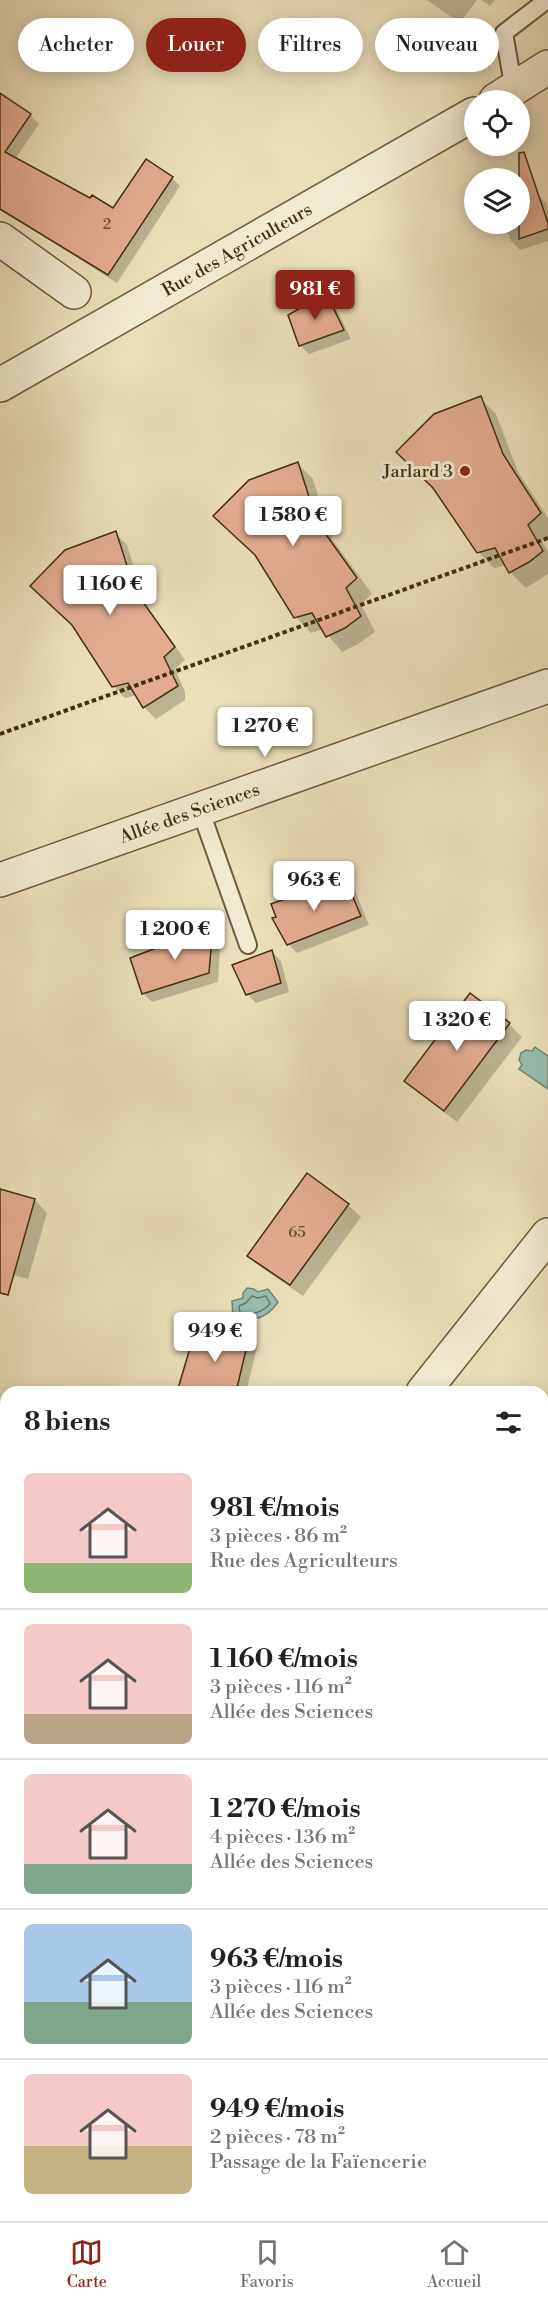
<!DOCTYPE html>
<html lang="fr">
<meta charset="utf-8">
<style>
:root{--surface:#fff;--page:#f2f2f2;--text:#202124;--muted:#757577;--line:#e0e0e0;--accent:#8f2418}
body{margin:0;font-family:"Libre Bodoni",serif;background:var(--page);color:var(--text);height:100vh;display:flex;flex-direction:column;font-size:22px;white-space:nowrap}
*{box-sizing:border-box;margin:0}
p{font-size:20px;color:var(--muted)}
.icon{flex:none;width:33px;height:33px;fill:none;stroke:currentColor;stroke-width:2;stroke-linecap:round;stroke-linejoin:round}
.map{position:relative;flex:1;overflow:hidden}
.side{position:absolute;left:0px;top:1386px;width:549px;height:836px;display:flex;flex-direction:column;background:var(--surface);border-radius:18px 18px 0 0;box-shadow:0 3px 15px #0003}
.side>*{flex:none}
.hud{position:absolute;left:18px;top:18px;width:513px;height:54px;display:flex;gap:12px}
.fabs{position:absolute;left:464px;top:90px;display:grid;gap:12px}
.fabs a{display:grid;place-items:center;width:66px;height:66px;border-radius:50%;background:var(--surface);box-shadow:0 3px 15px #0003;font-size:30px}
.price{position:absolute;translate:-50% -51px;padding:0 14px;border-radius:6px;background:#fff;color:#222;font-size:20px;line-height:39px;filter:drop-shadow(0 2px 3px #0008)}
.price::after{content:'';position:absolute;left:50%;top:36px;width:18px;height:14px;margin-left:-9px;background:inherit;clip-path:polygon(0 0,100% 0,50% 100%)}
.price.on{background:var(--accent);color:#fff}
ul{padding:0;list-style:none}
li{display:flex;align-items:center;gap:18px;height:150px;padding:0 24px}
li+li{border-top:2px solid var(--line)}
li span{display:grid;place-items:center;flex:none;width:168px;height:120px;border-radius:9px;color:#555}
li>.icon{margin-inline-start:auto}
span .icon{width:72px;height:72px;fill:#fffc;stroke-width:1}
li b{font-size:26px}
h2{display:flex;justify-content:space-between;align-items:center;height:72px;padding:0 24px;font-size:26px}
.pill{padding:0 21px;border-radius:27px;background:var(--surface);box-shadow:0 3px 15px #0003;font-size:21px;line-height:54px}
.pill.on{background:var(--accent);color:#fff}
.tab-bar{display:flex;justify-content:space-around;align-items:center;height:84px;border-top:2px solid var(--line);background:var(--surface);font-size:16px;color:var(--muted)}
.tab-bar a{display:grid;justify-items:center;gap:3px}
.tab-bar .on{color:var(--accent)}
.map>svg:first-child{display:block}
.water{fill:#98bdb0;stroke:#768470;stroke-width:1.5}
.shadow{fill:#0003}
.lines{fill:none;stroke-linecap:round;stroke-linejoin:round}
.shore{stroke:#6d7660;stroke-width:1.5}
.building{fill:#e3ac91;stroke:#422f11;stroke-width:1.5}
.service-casing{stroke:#6c5b3b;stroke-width:20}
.minor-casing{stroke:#6c5b3b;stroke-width:36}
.tertiary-casing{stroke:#6c5b3b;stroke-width:36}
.secondary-casing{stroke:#422f11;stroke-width:36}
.path{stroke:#422f11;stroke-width:4;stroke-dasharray:4.5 3;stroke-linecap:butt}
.service{stroke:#f1ead2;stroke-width:16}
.minor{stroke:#f1ead2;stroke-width:33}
.tertiary{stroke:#f1ead2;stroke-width:33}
.secondary{stroke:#f1ead2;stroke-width:33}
.poi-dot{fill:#8f2418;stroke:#f1ead2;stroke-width:2}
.labels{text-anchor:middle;stroke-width:6;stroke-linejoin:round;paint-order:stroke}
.number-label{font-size:15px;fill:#6a4e31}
.street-label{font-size:18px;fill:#422f11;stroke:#f1ead2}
.poi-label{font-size:18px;fill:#422f11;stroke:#f1ead2;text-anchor:end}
</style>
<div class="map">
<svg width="548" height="2221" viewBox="0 0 548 2221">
<rect width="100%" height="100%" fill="#eadfba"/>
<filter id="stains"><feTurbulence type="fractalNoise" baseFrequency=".00333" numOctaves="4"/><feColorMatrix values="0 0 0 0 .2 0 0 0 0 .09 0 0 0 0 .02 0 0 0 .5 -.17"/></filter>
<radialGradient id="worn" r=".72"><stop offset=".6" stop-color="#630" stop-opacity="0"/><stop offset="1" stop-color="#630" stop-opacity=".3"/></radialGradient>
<path class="water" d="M535 1047 548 1056V1089L519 1069 522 1065 519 1060 521 1053 526 1050 532 1051Z
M247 1288 254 1289 258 1292 268 1289 278 1302C267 1319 252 1323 233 1317L232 1301 243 1298V1293Z"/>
<path class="shadow" d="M427 0H477L460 23Z
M481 0H495L490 6Z
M0 95 30 115 39 124 15 159 113 210 172 178 180 186 117 283 0 209Z
M537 194 546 203 548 209V241L520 250 511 241 505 224H519V200Z
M325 295 334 304 351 339 309 354 300 345Z
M480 398 496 414 518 472 548 518V536L542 542 548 551V574L526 588 510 572 506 565 494 568 478 552Z
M298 464 313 479 332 539 372 594 361 604 375 632 358 644 342 652 323 629 311 633 296 617Z
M115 533 127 545 146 605 185 660 175 669 185 692V700L156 719 144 707 137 695 125 698 113 686Z
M346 882 355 891 369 925 297 953 288 944 311 891 314 894Z
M212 926 221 935 218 982 152 1002 143 993Z
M272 952 281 961 289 992 256 1003 247 994Z
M471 995 509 1024 522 1037 457 1122 419 1093 406 1081Z
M308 1175 348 1205 361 1217 303 1296 262 1268 249 1255Z
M0 1190 35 1200 47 1213 28 1279 0 1271Z
M249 1335 258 1344 246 1392H178Z
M543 1414H548V1517H543Z
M543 1633 548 1634V1751L543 1766Z"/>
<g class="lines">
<path class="shore" d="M252 1296 258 1298 266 1296 270 1304C261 1313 252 1316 240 1313L239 1306 246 1303Z"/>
</g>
<path class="building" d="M0 93 31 114 5 152 90 198 92 195 113 208 146 159 173 177 108 275 0 209Z
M524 152 548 223V229L519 239V153Z
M326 293 344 330 299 346 288 315Z
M481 396 503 454 541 513 528 525 543 551 529 562 509 573 495 548 477 553 433 488 396 452 434 414Z
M298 462 317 522 357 578 346 588 361 616 345 628 326 637 312 613 294 618 255 555 213 516 249 480Z
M116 531 135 591 175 647 164 657 178 686 143 708 128 683 112 687 72 625 30 586 65 550Z
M346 881 361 916 287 945 272 918 276 917 271 904 312 889 313 893Z
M213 925 209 973 142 994 130 958 164 945 163 942Z
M272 950 281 983 246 995 232 965Z
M470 993 510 1023 444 1111 404 1081Z
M307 1173 349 1204 290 1285 247 1256Z
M0 1189 35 1199 8 1295 0 1293Z
M223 1326 250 1333 236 1392H177L193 1338 217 1344Z"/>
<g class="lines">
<g class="service-casing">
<path id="service" d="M514 90 504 33 547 0
M200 809 248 945"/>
</g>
<g class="minor-casing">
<g id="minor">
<path d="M0 239 74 292"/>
<path id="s1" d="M0 880 548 686"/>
<path d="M423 1392 548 1235"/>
</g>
</g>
<g class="tertiary-casing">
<g id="tertiary">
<path d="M496 100 548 67"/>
<path id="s2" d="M0 385 474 114"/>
</g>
</g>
<g class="secondary-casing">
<path id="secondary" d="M0 1438 6 1440
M543 1600 548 1602"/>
</g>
<path class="path" d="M0 734 548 538"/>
<use href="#service" class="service"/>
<use href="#minor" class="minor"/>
<use href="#tertiary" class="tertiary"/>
<use href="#secondary" class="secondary"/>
</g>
<circle class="poi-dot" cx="465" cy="471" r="6"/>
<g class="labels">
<g class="number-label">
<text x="107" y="229">2</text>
<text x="297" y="1237">65</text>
</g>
<g class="street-label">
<text dy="6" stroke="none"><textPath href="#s2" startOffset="273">Rue des Agriculteurs</textPath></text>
<text dy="6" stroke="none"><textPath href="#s1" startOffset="201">Allée des Sciences</textPath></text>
</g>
<g class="poi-label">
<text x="453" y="477">Jarlard 3</text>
</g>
</g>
<rect width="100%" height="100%" filter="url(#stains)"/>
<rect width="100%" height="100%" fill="url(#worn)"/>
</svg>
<div class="fabs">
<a><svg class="icon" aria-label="locate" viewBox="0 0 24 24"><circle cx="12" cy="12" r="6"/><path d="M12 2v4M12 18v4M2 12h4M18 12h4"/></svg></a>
<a><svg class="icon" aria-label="layers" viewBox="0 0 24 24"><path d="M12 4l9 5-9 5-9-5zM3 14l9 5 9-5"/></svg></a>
</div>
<b class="price on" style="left:315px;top:321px">981 €</b>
<b class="price" style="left:293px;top:547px">1 580 €</b>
<b class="price" style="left:110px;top:616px">1 160 €</b>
<b class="price" style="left:265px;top:758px">1 270 €</b>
<b class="price" style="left:314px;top:912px">963 €</b>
<b class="price" style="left:175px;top:961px">1 200 €</b>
<b class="price" style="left:457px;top:1052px">1 320 €</b>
<b class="price" style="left:215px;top:1363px">949 €</b>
<div class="hud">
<a class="pill">Acheter</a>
<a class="pill on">Louer</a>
<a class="pill">Filtres</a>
<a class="pill">Nouveau</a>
</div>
<section class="side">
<h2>8 biens<svg class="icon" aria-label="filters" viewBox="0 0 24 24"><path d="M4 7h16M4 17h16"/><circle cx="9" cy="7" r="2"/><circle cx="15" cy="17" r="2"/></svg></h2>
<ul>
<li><span style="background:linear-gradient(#f6c9c9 75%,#8fb573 0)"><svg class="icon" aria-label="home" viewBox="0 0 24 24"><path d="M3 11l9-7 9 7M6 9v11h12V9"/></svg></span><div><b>981 €/mois</b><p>3 pièces · 86 m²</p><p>Rue des Agriculteurs</p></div></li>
<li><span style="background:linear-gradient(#f6c9c9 75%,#b9a48a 0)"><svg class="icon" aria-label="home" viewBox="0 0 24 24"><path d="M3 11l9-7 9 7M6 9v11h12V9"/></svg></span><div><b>1 160 €/mois</b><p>3 pièces · 116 m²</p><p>Allée des Sciences</p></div></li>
<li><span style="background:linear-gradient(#f6c9c9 75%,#7fa58c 0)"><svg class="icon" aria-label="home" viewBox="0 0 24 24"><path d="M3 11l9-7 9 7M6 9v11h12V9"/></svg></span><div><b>1 270 €/mois</b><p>4 pièces · 136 m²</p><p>Allée des Sciences</p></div></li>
<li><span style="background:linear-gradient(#a9c7e8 65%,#7fa58c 0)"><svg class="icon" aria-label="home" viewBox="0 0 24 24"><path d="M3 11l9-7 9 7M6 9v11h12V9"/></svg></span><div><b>963 €/mois</b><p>3 pièces · 116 m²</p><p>Allée des Sciences</p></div></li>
<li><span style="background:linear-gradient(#f6c9c9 60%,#c2b280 0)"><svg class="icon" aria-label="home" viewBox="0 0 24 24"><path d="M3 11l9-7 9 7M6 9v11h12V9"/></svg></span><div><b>949 €/mois</b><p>2 pièces · 78 m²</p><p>Passage de la Faïencerie</p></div></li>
</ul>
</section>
</div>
<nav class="tab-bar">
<a class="on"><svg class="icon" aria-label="map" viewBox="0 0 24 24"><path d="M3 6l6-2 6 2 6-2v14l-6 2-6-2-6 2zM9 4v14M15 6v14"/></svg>Carte</a>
<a><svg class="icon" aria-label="saved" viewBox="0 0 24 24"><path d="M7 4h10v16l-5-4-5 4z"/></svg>Favoris</a>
<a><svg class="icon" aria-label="home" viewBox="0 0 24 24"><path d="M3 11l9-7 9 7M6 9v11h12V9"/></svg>Accueil</a>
</nav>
